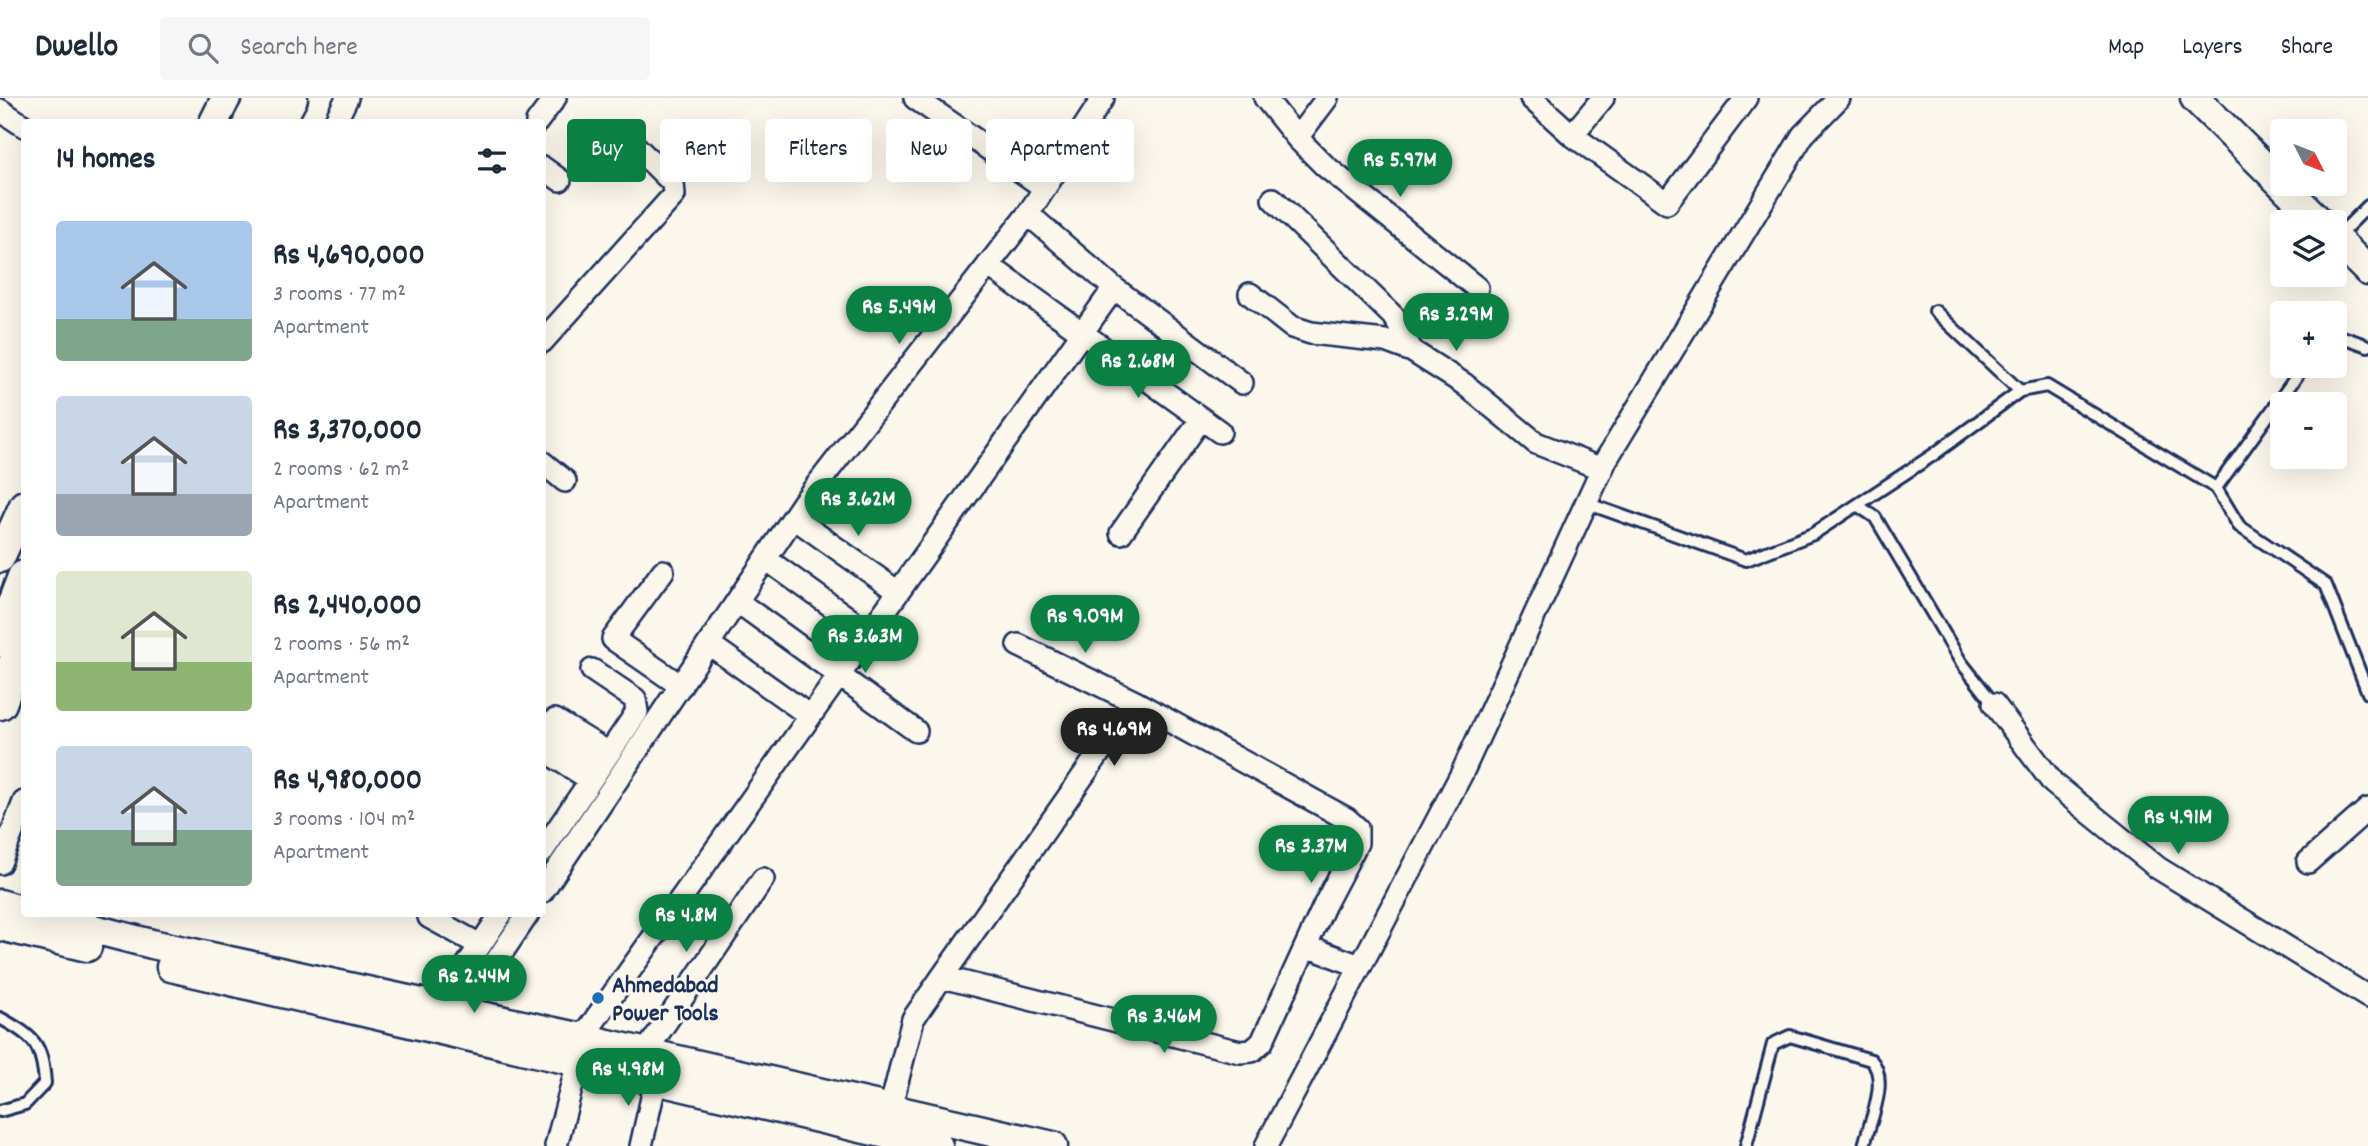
<!DOCTYPE html>
<meta charset="utf-8">
<style>
:root{--surface:#fff;--page:#f6f6f7;--text:#1f2937;--muted:#747a83;--line:#e0e1e3;--accent:#0b8043}
body{margin:0;font-family:Dekko,sans-serif;background:var(--page);color:var(--text);height:100vh;display:flex;flex-direction:column;font-size:26px;white-space:nowrap}
*{box-sizing:border-box;margin:0}
p{font-size:23px;color:var(--muted)}
.icon{flex:none;width:38px;height:38px;fill:none;stroke:currentColor;stroke-width:2;stroke-linecap:round;stroke-linejoin:round}
.map{position:relative;flex:1;overflow:hidden}
.sheet{position:absolute;left:21px;top:21px;width:525px;height:798px;display:flex;flex-direction:column;background:var(--surface);border-radius:7px;box-shadow:0 7px 28px #0002}
.sheet>*{flex:none}
.hud{position:absolute;left:567px;top:21px;width:665px;height:63px;display:flex;gap:14px}
.needle{width:46px;rotate:132deg}
.fabs{position:absolute;left:2270px;top:21px;display:grid;gap:14px}
.fabs a{display:grid;place-items:center;width:77px;height:77px;border-radius:7px;background:var(--surface);box-shadow:0 7px 28px #0002;font-size:35px}
.price{position:absolute;translate:-50% -60px;padding:0 16px;border-radius:24px;background:var(--accent);color:#fff;font-size:23px;line-height:46px;filter:drop-shadow(0 2px 4px #0008)}
.price::after{content:'';position:absolute;left:50%;top:42px;width:21px;height:16px;margin-left:-10px;background:inherit;clip-path:polygon(0 0,100% 0,50% 100%)}
.price.selected{background:#222;color:#fff}
ul{padding:0;list-style:none}
li{display:flex;align-items:center;gap:21px;height:175px;padding:0 35px}
li span{display:grid;place-items:center;flex:none;width:196px;height:140px;border-radius:7px;color:#555}
li>.icon{margin-inline-start:auto}
span .icon{width:84px;height:84px;fill:#fffc;stroke-width:1}
li b{font-size:30px}
h2{display:flex;justify-content:space-between;align-items:center;height:84px;padding:0 35px;font-size:30px}
.pill{padding:0 24px;border-radius:7px;background:var(--surface);box-shadow:0 7px 28px #0002;font-size:24px;line-height:63px}
.pill.selected{background:var(--accent);color:#fff}
header{display:flex;align-items:center;gap:42px;box-sizing:border-box;height:98px;padding:0 35px;background:var(--surface);border-bottom:2px solid var(--line)}
header strong{font-size:33px}
nav{display:flex;gap:38px;margin-inline-start:auto;font-size:24px}
.search{width:490px;height:63px;background:var(--page);display:flex;align-items:center;gap:18px;box-sizing:border-box;padding:0 24px;border-radius:7px;color:var(--muted);font-size:26px}
.map>svg:first-child{display:block}
.lines{fill:none;stroke-linecap:round;stroke-linejoin:round}
.lane-casing{stroke:#1b2f5e;stroke-width:16}
.street-casing{stroke:#1b2f5e;stroke-width:26}
.secondary-casing{stroke:#1b2f5e;stroke-width:33}
.primary-casing{stroke:#1b2f5e;stroke-width:37}
.lane{stroke:#fbf7ec;stroke-width:10}
.street{stroke:#fbf7ec;stroke-width:21}
.secondary{stroke:#fbf7ec;stroke-width:28}
.primary{stroke:#fbf7ec;stroke-width:32}
.poi-dot{fill:#1f6fb2;stroke:#fbf7ec;stroke-width:2.5}
.labels{text-anchor:middle;stroke-width:6;stroke-linejoin:round;paint-order:stroke}
.poi-label{font-size:24px;font-weight:bold;fill:#1b2f5e;stroke:#fbf7ec;text-anchor:start}
</style>
<header>
<strong>Dwello</strong>
<div class="search"><svg class="icon" aria-label="search" viewBox="0 0 24 24"><circle cx="10" cy="10" r="6"/><path d="M15 15l6 6"/></svg>Search here</div>
<nav><a>Map</a><a>Layers</a><a>Share</a></nav>
</header>
<div class="map">
<svg width="2368" height="1048" viewBox="0 0 2368 1048">
<rect width="100%" height="100%" fill="#fbf7ec"/>
<filter id="ink" filterUnits="userSpaceOnUse"><feTurbulence type="fractalNoise" baseFrequency=".0143" numOctaves="2"/><feDisplacementMap in="SourceGraphic" scale="14" xChannelSelector="R" yChannelSelector="G"/><feConvolveMatrix kernelMatrix="1 2 1 2 8 2 1 2 1" color-interpolation-filters="sRGB"/></filter>
<g filter="url(#ink)">
<g class="lines">
<g class="lane-casing">
<path id="lane" d="M2336 140 2368 108
M1935 213 2020 293
M2334 242 2340 238 2368 248
M2216 390 2304 268
M1586 405 1746 462 1813 436 1933 357 2020 293 2047 288 2216 390 2239 428 2326 487 2368 595
M1857 407 1875 419 1961 564 1994 606
M0 920C34 939 42 945 45 985L25 1006 0 1013
M1746 1048 1773 946 1790 938 1871 962C1890 982 1869 1025 1864 1048"/>
</g>
<g class="street-casing">
<path id="street" d="M915 0 1045 90
M1265 0 1297 40 1327 0
M1531 0 1572 37 1603 0
M0 12 24 28
M335 24 347 0
M537 24 555 0
M1572 37 1667 105 1746 0
M1297 40 1325 68 1477 190
M542 69 560 82
M1273 101 1395 220 1412 253
M1028 116 1114 190 1242 285
M988 167 1220 334
M1250 196 1292 229 1311 235 1385 243 1412 253 1464 286 1536 345 1602 371
M542 244 674 97 673 85 626 39
M542 364 565 383
M794 420 898 494
M1121 435 1201 321
M766 461 869 535
M663 473 613 541 681 588
M738 504 916 633
M709 546 810 618
M1018 547 1135 604
M1994 606 2053 685 2158 770 2368 899
M555 622 609 655
M542 633 598 671
M542 651 586 679
M542 754 637 614 635 601 592 572
M2308 764 2368 711
M0 765 24 704
M542 794 803 405 1028 116 1103 0
M429 819 480 847
M1306 848 1360 868
M439 909 501 816
M462 914 528 816
M582 940 1114 190
M645 955 763 781
M890 1012 913 921 942 879 1135 604 1347 721 1357 730V745L1325 806 1262 944 1252 953 1240 954 942 879
M556 1048 578 964
M641 1048 656 982
M1266 1048 1462 675 1606 362 1803 37 1839 0"/>
</g>
<g class="secondary-casing">
<path id="secondary" d="M2195 0 2320 124
M214 24 226 0
M2334 139 2368 173
M0 460 24 407
M0 806 24 813
M35 816 152 846 582 940 1053 1048
M0 828 87 849
M171 869 938 1048"/>
</g>
<g class="primary-casing">
<path id="primary" d="M250 24 263 0
M278 24 291 0
M0 542 24 479
M0 605 24 540"/>
</g>
<use href="#lane" class="lane"/>
<use href="#street" class="street"/>
<use href="#secondary" class="secondary"/>
<use href="#primary" class="primary"/>
</g>
</g>
<circle class="poi-dot" cx="598" cy="900" r="7"/>
<g class="labels">
<g class="poi-label">
<text x="612" y="894">Ahmedabad<tspan x="612" dy="28">Power Tools</tspan></text>
</g>
</g>
</svg>
<div class="fabs">
<a><svg class="needle" viewBox="-14 -14 28 28"><path d="M0-13l5 13h-10z" fill="#e53935"/><path d="M0 13l5-13h-10z" fill="#747a83"/></svg></a>
<a><svg class="icon" aria-label="layers" viewBox="0 0 24 24"><path d="M12 4l9 5-9 5-9-5zM3 14l9 5 9-5"/></svg></a>
<a>+</a>
<a>−</a>
</div>
<b class="price" style="left:1400px;top:101px">Rs 5.97M</b>
<b class="price" style="left:899px;top:248px">Rs 5.49M</b>
<b class="price" style="left:1456px;top:255px">Rs 3.29M</b>
<b class="price" style="left:1138px;top:302px">Rs 2.68M</b>
<b class="price" style="left:858px;top:440px">Rs 3.62M</b>
<b class="price" style="left:1085px;top:557px">Rs 9.09M</b>
<b class="price" style="left:865px;top:577px">Rs 3.63M</b>
<b class="price selected" style="left:1114px;top:670px">Rs 4.69M</b>
<b class="price" style="left:2178px;top:758px">Rs 4.91M</b>
<b class="price" style="left:1311px;top:787px">Rs 3.37M</b>
<b class="price" style="left:686px;top:856px">Rs 4.8M</b>
<b class="price" style="left:474px;top:917px">Rs 2.44M</b>
<b class="price" style="left:1164px;top:957px">Rs 3.46M</b>
<b class="price" style="left:628px;top:1010px">Rs 4.98M</b>
<div class="hud">
<a class="pill selected">Buy</a>
<a class="pill">Rent</a>
<a class="pill">Filters</a>
<a class="pill">New</a>
<a class="pill">Apartment</a>
</div>
<section class="sheet">
<h2>14 homes<svg class="icon" aria-label="filters" viewBox="0 0 24 24"><path d="M4 7h16M4 17h16"/><circle cx="9" cy="7" r="2"/><circle cx="15" cy="17" r="2"/></svg></h2>
<ul>
<li><span style="background:linear-gradient(#a9c7e8 70%,#7fa58c 0)"><svg class="icon" aria-label="home" viewBox="0 0 24 24"><path d="M3 11l9-7 9 7M6 9v11h12V9"/></svg></span><div><b>Rs 4,690,000</b><p>3 rooms · 77 m²</p><p>Apartment</p></div></li>
<li><span style="background:linear-gradient(#c9d6e8 70%,#9aa5b1 0)"><svg class="icon" aria-label="home" viewBox="0 0 24 24"><path d="M3 11l9-7 9 7M6 9v11h12V9"/></svg></span><div><b>Rs 3,370,000</b><p>2 rooms · 62 m²</p><p>Apartment</p></div></li>
<li><span style="background:linear-gradient(#dfe7d0 65%,#8fb573 0)"><svg class="icon" aria-label="home" viewBox="0 0 24 24"><path d="M3 11l9-7 9 7M6 9v11h12V9"/></svg></span><div><b>Rs 2,440,000</b><p>2 rooms · 56 m²</p><p>Apartment</p></div></li>
<li><span style="background:linear-gradient(#c9d6e8 60%,#7fa58c 0)"><svg class="icon" aria-label="home" viewBox="0 0 24 24"><path d="M3 11l9-7 9 7M6 9v11h12V9"/></svg></span><div><b>Rs 4,980,000</b><p>3 rooms · 104 m²</p><p>Apartment</p></div></li>
</ul>
</section>
</div>
